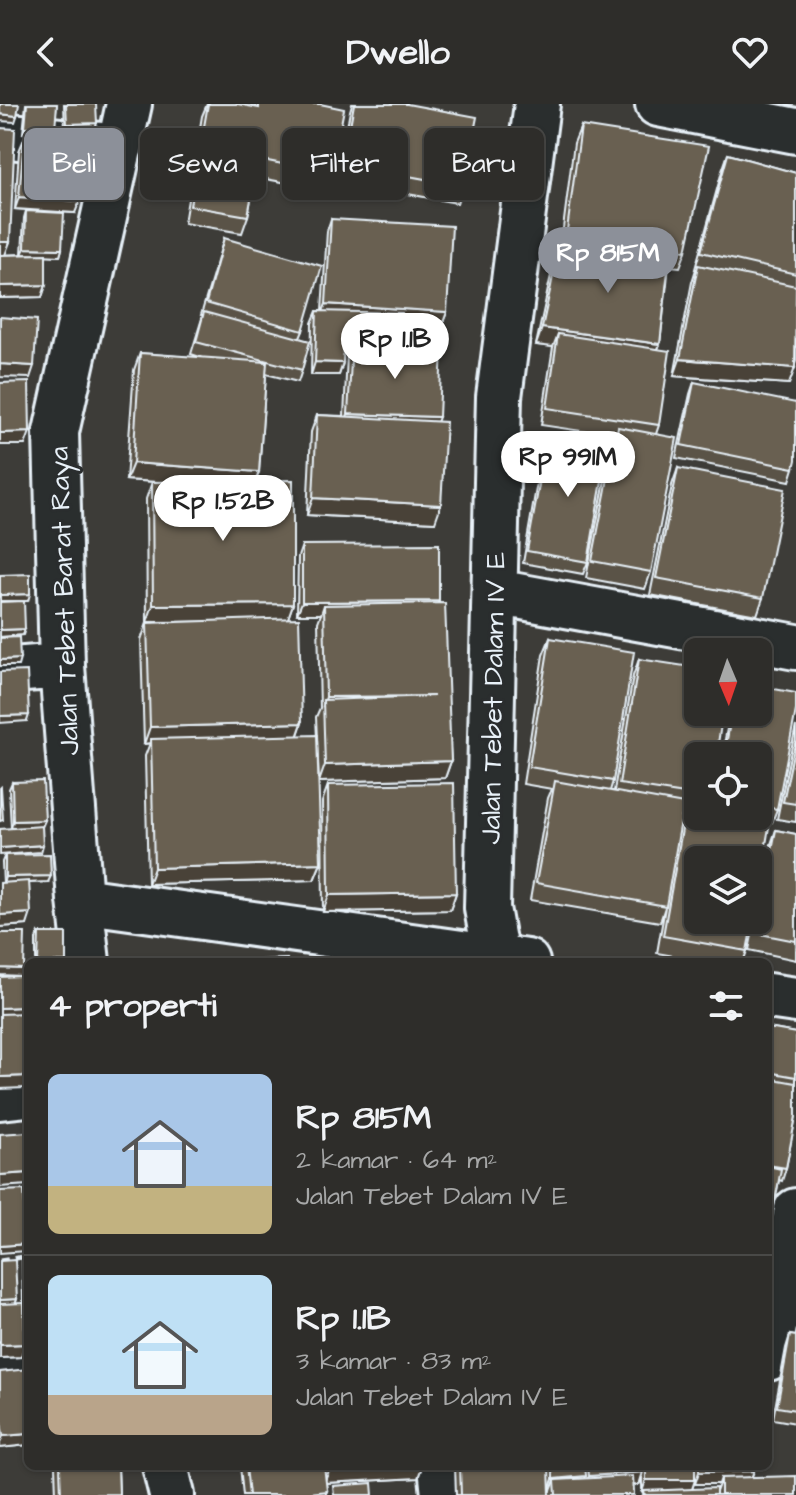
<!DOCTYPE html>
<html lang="id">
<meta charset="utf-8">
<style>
:root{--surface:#2e2d2a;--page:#363532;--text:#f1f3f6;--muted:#a7a8a8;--line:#494947;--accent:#8c9099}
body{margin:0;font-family:"Architects Daughter",sans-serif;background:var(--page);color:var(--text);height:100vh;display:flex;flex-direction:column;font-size:30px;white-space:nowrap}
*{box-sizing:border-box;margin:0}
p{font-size:26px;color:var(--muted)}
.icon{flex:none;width:44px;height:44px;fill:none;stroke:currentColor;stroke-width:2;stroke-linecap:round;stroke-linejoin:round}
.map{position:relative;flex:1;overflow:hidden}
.drawer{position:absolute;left:24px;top:854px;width:748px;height:512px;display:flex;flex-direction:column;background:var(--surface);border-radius:12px;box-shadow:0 2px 6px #0004,0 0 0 2px var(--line)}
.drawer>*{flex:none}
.guide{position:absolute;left:24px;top:24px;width:748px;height:72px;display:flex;gap:16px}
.needle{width:52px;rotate:178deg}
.fabs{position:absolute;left:684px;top:534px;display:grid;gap:16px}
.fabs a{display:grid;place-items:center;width:88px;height:88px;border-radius:12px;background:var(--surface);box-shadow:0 2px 6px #0004,0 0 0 2px var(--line);font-size:40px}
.price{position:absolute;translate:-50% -68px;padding:0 18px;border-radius:28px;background:#fff;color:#222;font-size:26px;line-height:52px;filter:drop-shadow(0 2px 4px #0008)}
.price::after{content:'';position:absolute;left:50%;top:48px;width:24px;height:18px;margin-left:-12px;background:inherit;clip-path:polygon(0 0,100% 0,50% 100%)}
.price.active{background:var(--accent);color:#fff}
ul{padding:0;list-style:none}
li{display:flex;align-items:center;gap:24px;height:200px;padding:0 24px}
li+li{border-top:2px solid var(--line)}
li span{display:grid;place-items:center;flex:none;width:224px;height:160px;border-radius:12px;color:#555}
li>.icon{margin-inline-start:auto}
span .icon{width:96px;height:96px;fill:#fffc;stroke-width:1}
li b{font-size:34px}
h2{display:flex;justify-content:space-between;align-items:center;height:96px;padding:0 24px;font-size:34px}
.chip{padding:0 28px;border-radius:12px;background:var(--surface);box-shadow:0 2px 6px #0004,0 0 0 2px var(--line);font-size:28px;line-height:72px}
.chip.active{background:var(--accent);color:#fff}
header{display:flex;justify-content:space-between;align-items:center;height:104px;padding:0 24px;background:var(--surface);font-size:36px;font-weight:700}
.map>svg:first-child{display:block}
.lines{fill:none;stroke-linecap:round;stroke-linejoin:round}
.minor-casing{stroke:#e8f1f8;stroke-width:50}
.path{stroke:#e8f1f8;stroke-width:5;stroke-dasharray:8 6;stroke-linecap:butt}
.minor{stroke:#2a2d2e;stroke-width:44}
.wall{fill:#5a5346;stroke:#e8f1f8;stroke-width:2;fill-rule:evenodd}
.shaded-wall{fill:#4a4339;stroke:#e8f1f8;stroke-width:2}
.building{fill:#696051;stroke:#e8f1f8;stroke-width:2}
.labels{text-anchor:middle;stroke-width:6;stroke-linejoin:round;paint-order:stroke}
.street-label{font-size:28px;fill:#e8f1f8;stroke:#2a2d2e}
</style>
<header><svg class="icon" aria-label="back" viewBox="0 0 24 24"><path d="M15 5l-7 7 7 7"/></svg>Dwello<svg class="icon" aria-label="heart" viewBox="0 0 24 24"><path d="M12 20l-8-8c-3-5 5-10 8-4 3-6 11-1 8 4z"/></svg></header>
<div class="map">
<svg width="796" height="1391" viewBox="0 0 796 1391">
<rect width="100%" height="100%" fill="#3d3c38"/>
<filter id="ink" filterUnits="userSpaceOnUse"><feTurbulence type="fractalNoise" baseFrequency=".0125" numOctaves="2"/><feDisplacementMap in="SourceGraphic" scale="16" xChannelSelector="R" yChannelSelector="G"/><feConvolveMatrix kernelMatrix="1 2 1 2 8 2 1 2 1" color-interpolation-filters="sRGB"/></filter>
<g filter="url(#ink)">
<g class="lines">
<g class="minor-casing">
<path id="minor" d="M658 0 796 27
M0 31 120 43
M495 488 796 543
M0 567 62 562
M80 796 527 858
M496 854 487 804 499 293 537 0
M87 858 80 796 62 562 56 328 129 0
M768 892 796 896
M0 993 28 990
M768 1254 796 1107
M0 1262 28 1259
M165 1362 172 1391
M441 1362 444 1391"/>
</g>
<path class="path" d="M0 1157 28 1152"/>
<use href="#minor" class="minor"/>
</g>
<path class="wall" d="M26 0H57L53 32 23 29Z
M64 0H96L95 25 65 26Z
M207 0H237L256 3 257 0H320L331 70 325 86 255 73 248 112 242 129 184 119 202 12Z
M352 0H407L463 82 457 99 337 77 350 7Z
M581 22 686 147 680 163 669 162 660 240 658 245 659 321 656 330 651 468 645 485 586 474 612 340 615 332 541 321 553 243 536 241 554 157 561 140 574 39Z
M24 35 75 109 15 105 19 47Z
M728 50 796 69V257L789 280 674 272 692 178 696 165H695L722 67Z
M26 107 62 145 60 152 46 151V181L42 193 0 194V151L22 150 24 114Z
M331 115 447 208 442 221 401 218V237L400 242 437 317 435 418 307 411 311 328 317 311 344 312 347 252 348 248H343V259L339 271H311L312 219 317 207H322L327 127Z
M224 134 303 227 300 234 302 266 298 278 266 270 259 368 256 377 293 500 288 514 302 619 298 631 321 759 314 776 148 780 145 652 150 639 144 640 141 536 147 519 185 518H147L146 395 152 378H157L126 376 134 266 140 249 203 254 191 250 203 211H201Z
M694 278 794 364 790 377 676 354 690 290Z
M548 332 588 458 583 470 523 459 543 344Z
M678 364 763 494 757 511 650 491 672 381Z
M302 441 439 497 451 657 445 674 319 678 316 613 320 604 318 518 321 510H297L298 453Z
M550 534 613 677 610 687H614L633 572 639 555 698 652V710L683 708 680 723 685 709 747 847 743 858H707L657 849 665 803 660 818 530 796 548 694 552 685 523 680 543 551Z
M730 608H758L777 705 772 718 742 712H758V652H722Z
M796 622V718L777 715Z
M12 678 42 723 41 748 11 724 9 685Z
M328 681 456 789 450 806 323 808 322 698Z
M776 726 796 730V856L749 846 755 816H758V800L770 743Z
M5 751 48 778 29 779 27 821 0 823V779H3L2 758Z
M39 829 66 858H36V835Z
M768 924 796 929V1012L786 1064 782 1077 779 1076 768 1134Z
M28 1091V1119L26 1096Z
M24 1148H28V1210H24L25 1240 21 1253 0 1254V1157L17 1195 15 1200 23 1199 22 1155Z
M790 1231 796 1232V1319L773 1315 786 1244Z
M0 1268 28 1341 0 1344Z
M55 1362H118L119 1391H56Z
M240 1362H422L418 1374 326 1379 327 1387 325 1391H243Z
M455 1362H754V1367L751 1374 796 1391H643L644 1388H642V1373L639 1381H633L634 1391H456ZM695 1377V1380H719L716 1388 692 1385Z"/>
<path class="shaded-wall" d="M0 10 17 12 15 18 0 17Z
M97 19 95 25 65 26 67 20Z
M25 23 55 25 53 32 23 29Z
M19 93 80 97 75 109 15 105Z
M0 138H10L5 151H0Z
M25 144 62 145 60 152 22 150Z
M46 181 42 193 0 194V182Z
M326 200 447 208 442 221 321 212Z
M542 224 660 240 653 257 558 230 553 243 536 241Z
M344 236 401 237 397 249 352 240 348 248H339Z
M680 255 795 264 789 280 674 272Z
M315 258 343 259 339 271H311Z
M0 260 34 262 30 274 0 273Z
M348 310 439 313 434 326 344 322Z
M30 328 25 341H0V329Z
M133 359 259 368 253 384 126 376Z
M313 394 441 401 435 418 307 411Z
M30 490 28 497H0V491Z
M439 497 434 509 324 501 321 510H297L302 498Z
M293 500 287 517 147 518 153 501Z
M25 525 23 531 0 533V526Z
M20 555 18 562H0V556Z
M434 592 323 602 326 593Z
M29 611 27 617 0 619V612Z
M302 619 296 636 151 635 150 639 144 640 150 623Z
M451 657 445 674 319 678 325 661Z
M45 716 42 723 11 724 13 717Z
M43 741 41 748 0 751V744Z
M321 759 314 776 148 780 154 764Z
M51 772 48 778 3 780 5 773Z
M456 789 450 806 323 808 329 791Z
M31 809 27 821 0 823V811Z
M0 864 24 865 21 872 0 871Z
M22 903 19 910 0 911V904Z
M28 972V977L25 984 0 985V973Z
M28 1069V1081L0 1083V1071Z
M27 1140 25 1147 0 1149V1142Z
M17 1195 15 1201 0 1202V1196Z
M25 1240 21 1253 0 1254V1241Z
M28 1330V1341L0 1344V1339L3 1332Z
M422 1362 418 1374 324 1379 329 1367Z
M754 1367 749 1379 721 1374 719 1380H695L699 1368Z
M643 1368 639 1381 584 1385 589 1372Z
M586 1372 582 1385 555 1376 551 1387H549L553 1375Z
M646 1376H695L691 1388H642Z
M327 1387 325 1391H290Z"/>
<path class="building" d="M0 0H19L17 12 0 10Z
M27 0H57L55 25 25 23Z
M66 0H96L97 19 67 20Z
M208 0H237L259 4V0H320L344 5 331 70 258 55 248 112 190 102Z
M354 0H407L477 13 463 82 343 60Z
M581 22 709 42 686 147 567 126Z
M0 24 15 25 10 138H0Z
M24 35 84 39 80 97 19 93Z
M728 50 796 69V170L701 148Z
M26 107 64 109 62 145 25 144Z
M331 115 452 122 447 208 326 200Z
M224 134 322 162 303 227 206 199Z
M560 140 669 156 660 240 542 224Z
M46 150V181L0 182V151Z
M698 161 796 182 795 264 680 255Z
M317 207 402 209 401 237 344 236 343 259 315 258Z
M204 208 310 237 302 266 196 238Z
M0 213 37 216 34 262 0 260Z
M558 230 670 247 659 321 547 304Z
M352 240 442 243 439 313 348 310Z
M140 249 267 258 259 368 133 359Z
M29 278 30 328 0 329V279Z
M694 278 796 299V356L794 364 681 341Z
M317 311 446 318 441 401 313 394Z
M618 323 677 334 651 468 592 457Z
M548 332 608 342 588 458 527 447Z
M678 364 785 385 763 494 656 474Z
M293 376V500L153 501 152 378Z
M439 440V497L302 498V441Z
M30 470V490L0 491V471Z
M24 497 25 525 0 526V498Z
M445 499 451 657 325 661 323 596 434 592 326 593 324 501Z
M299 514 302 619 150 623 147 519Z
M19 533 20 555 0 556V534Z
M550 534 634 548 613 677 529 663Z
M639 555 698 564V608H723L716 652H698V692L619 680Z
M27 567 29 611 0 612V568Z
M758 582 796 589V606L777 705 758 702V652H724L732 608H758Z
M317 631 321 759 154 764 151 635Z
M796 635V700L783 698Z
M43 677 45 716 13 717 12 678Z
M555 677 684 700 666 802 536 779Z
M454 679 456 789 329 791 328 681Z
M1 683 3 716 0 717V684Z
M685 709 769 723 758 787V756H698V816H753L747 847 663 832Z
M42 722 43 741 0 744V725Z
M776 726 796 730V837L755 829Z
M50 750 51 772 5 773V751Z
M29 777 31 809 0 811V779Z
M0 829H25L24 865 0 864Z
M39 829H66V858H38Z
M287 855V858H206Z
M21 872 22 903 0 904V873Z
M28 909V972L0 973V910Z
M768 924 796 929V973L768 968Z
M768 974 796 979V1012L786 1064 768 1061Z
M28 1028V1069L0 1071V1030Z
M768 1062 781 1065 768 1134Z
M24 1086 27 1140 0 1142V1087Z
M24 1148H28V1204H25Z
M15 1156 17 1195 0 1196V1157Z
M24 1199 25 1240 0 1241V1200Z
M790 1231 796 1232V1306L777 1303Z
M28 1265V1330L3 1332 0 1308V1268Z
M60 1362H118L119 1390 61 1391Z
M246 1362H324L327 1387 290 1391H249Z
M328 1362H412L329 1367Z
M460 1362H549L550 1391H461Z
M553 1362H585L586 1372 553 1375Z
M588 1362H643V1368L589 1372Z
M646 1362H695V1376H646Z
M699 1362H754V1367L699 1368Z
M633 1372 634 1391H556L555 1376Z
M796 1372V1391H721V1374Z
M372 1379 373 1391H334L333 1382Z
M716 1384V1391H645L644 1387Z"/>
</g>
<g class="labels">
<g class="street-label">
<text transform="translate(63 497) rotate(-92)" y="10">Jalan Tebet Barat Raya</text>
<text transform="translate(492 594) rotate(-89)" y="10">Jalan Tebet Dalam IV E</text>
</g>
</g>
</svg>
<div class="fabs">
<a><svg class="needle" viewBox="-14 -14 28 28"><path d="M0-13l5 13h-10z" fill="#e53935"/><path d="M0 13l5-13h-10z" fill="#a7a8a8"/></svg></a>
<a><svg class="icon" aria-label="locate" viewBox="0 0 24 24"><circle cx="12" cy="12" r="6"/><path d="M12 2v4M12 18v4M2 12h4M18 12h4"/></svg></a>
<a><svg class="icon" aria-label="layers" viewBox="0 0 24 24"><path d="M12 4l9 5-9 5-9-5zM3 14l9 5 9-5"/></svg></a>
</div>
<b class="price active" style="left:608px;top:191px">Rp 815M</b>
<b class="price" style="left:395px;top:277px">Rp 1.1B</b>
<b class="price" style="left:568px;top:395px">Rp 991M</b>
<b class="price" style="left:223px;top:439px">Rp 1.52B</b>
<div class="guide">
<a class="chip active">Beli</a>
<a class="chip">Sewa</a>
<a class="chip">Filter</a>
<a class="chip">Baru</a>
</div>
<section class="drawer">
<h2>4 properti<svg class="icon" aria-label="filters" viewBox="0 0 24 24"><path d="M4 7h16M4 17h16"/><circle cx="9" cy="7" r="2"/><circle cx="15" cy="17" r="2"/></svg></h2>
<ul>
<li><span style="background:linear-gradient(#a9c7e8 70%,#c2b280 0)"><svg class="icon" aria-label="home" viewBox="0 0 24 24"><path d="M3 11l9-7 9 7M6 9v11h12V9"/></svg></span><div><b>Rp 815M</b><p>2 kamar · 64 m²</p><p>Jalan Tebet Dalam IV E</p></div></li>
<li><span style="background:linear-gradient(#bfe0f5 75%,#b9a48a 0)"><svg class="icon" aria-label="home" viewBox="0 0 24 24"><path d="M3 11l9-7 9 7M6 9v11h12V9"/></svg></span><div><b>Rp 1.1B</b><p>3 kamar · 83 m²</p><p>Jalan Tebet Dalam IV E</p></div></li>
</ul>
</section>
</div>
